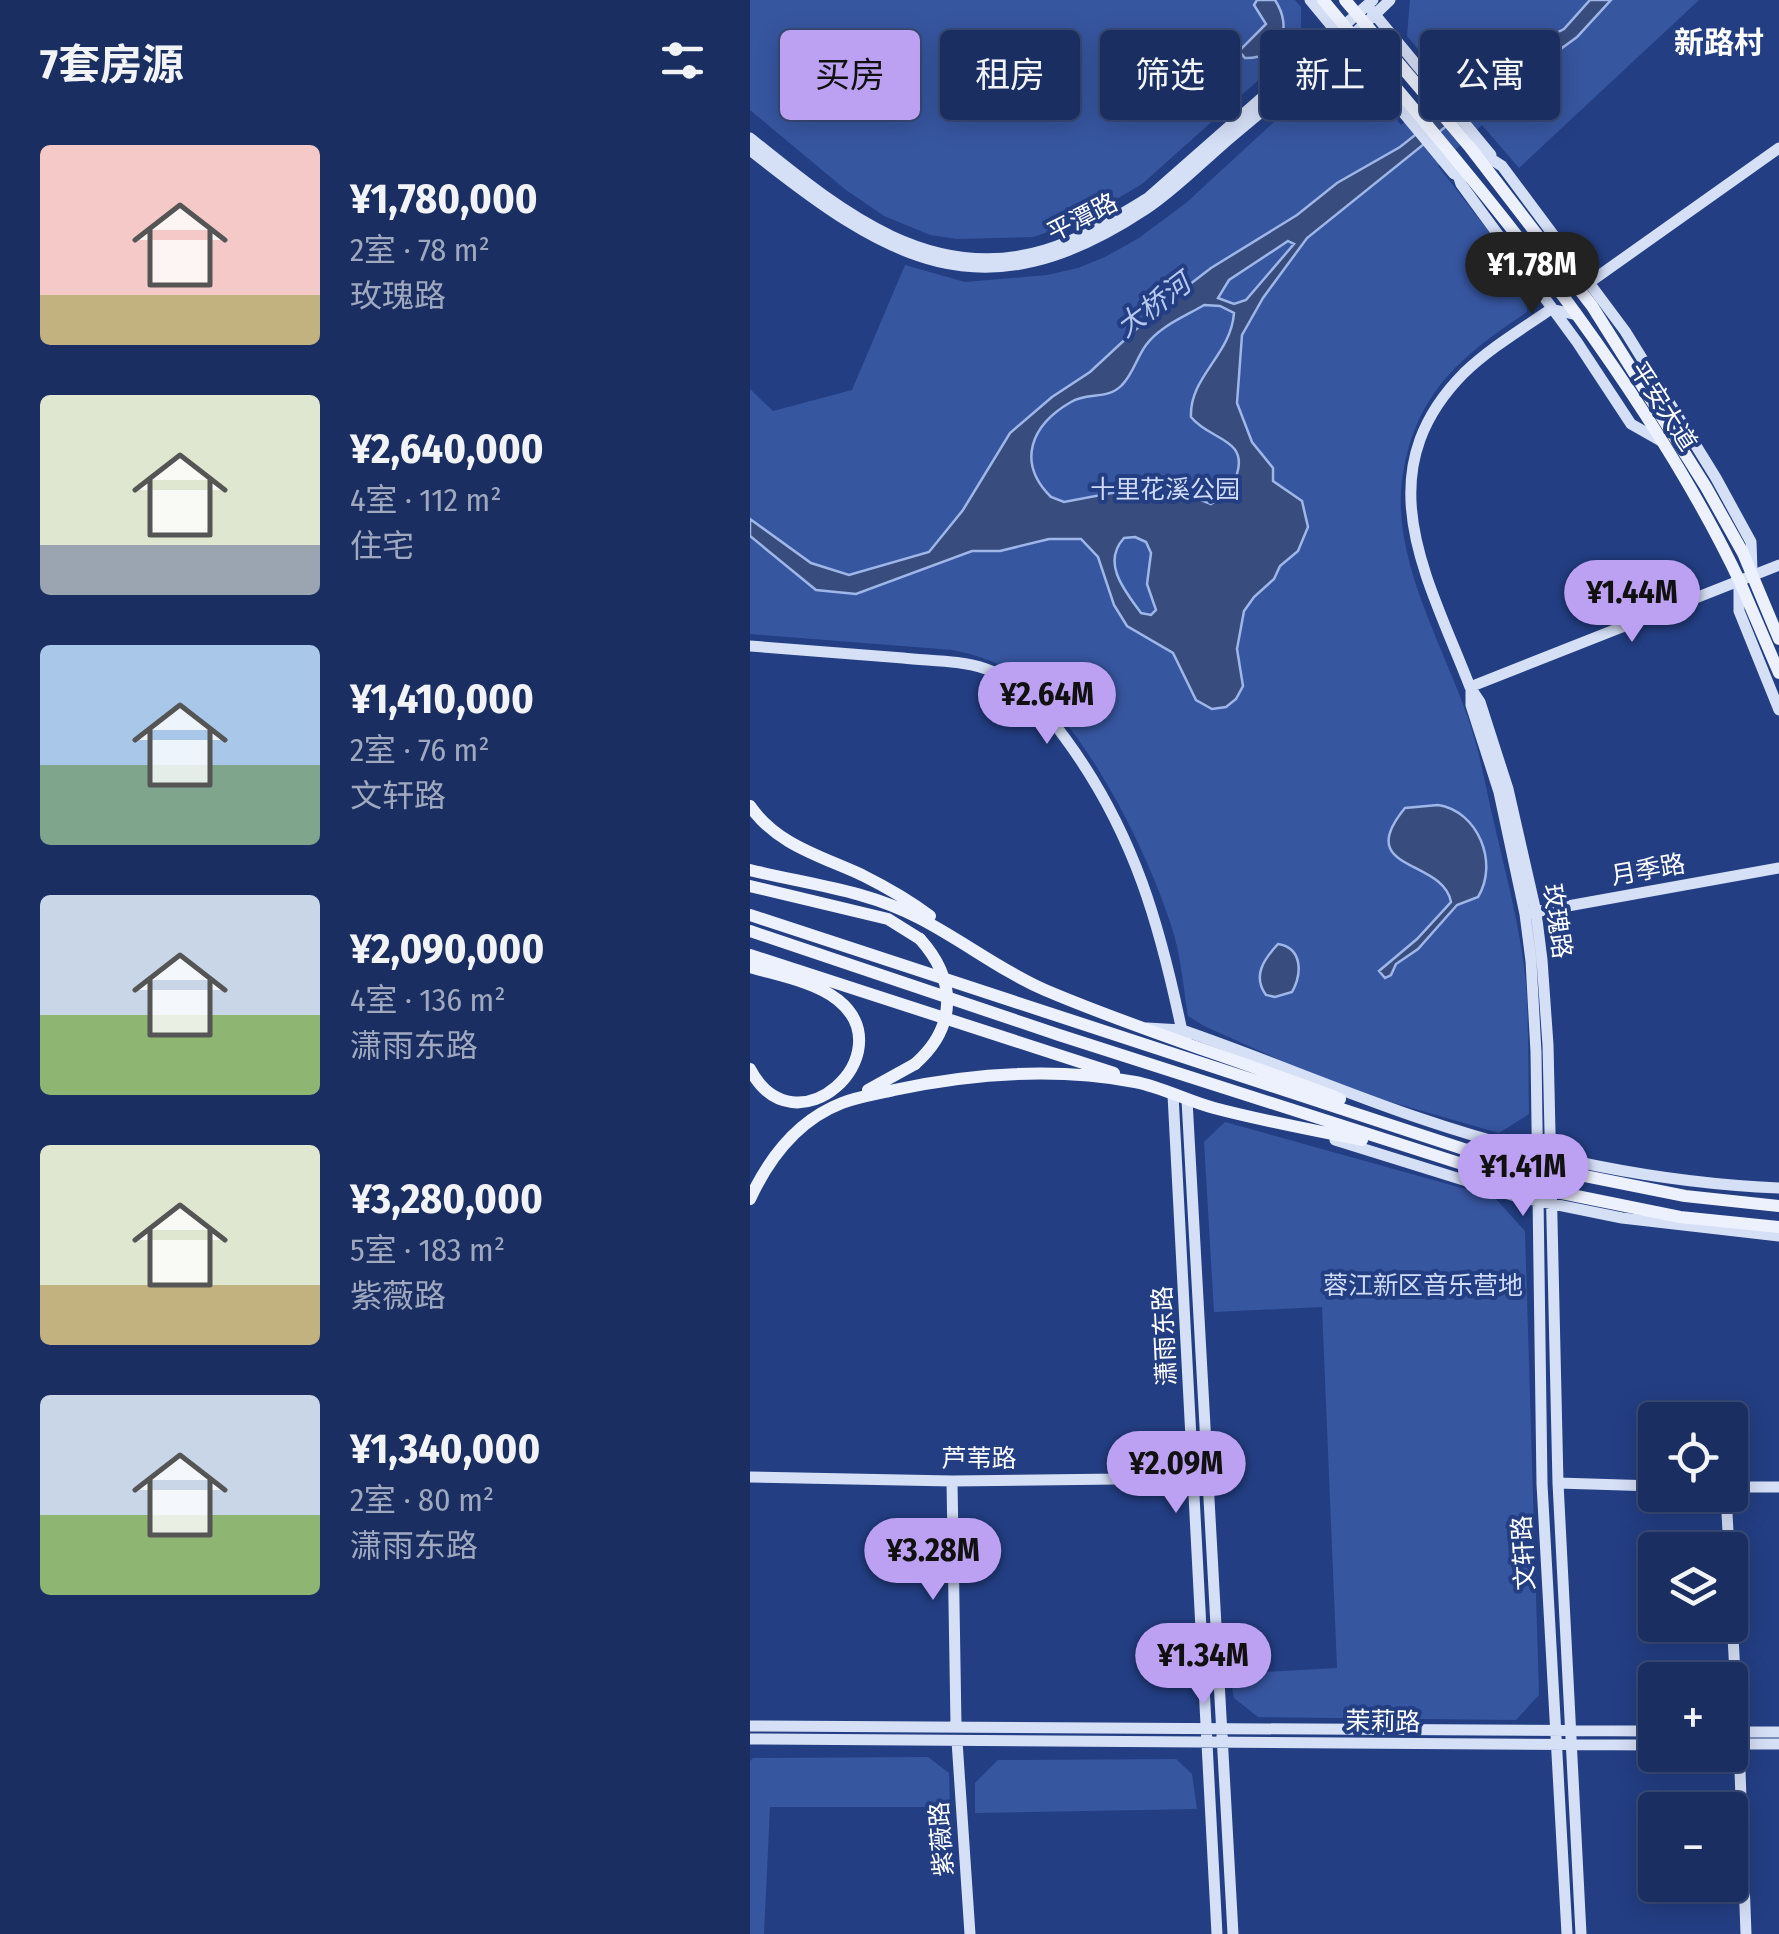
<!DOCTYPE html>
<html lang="zh">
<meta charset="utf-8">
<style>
:root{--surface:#1a2e62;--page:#273a6b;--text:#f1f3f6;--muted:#9fa8be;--line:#384a77;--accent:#bca0f2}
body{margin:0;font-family:"Fira Sans Condensed","Noto Sans SC",sans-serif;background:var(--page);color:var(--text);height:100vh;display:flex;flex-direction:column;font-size:38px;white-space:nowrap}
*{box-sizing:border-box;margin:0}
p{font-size:32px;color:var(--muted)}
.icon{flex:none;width:55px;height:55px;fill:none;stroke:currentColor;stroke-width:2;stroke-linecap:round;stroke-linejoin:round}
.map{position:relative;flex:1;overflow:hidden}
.sheet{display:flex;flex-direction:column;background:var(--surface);width:750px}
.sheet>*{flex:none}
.top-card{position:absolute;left:30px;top:30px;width:848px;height:90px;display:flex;gap:20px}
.controls{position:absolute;left:888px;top:1402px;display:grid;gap:20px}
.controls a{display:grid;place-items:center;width:110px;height:110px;border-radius:10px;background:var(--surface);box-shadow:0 5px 25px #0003,0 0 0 2px var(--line);font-size:50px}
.price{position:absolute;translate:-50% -85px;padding:0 22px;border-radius:35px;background:var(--accent);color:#111;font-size:32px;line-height:65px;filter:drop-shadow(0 2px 5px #0008)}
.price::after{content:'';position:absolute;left:50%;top:60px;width:30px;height:22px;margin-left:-15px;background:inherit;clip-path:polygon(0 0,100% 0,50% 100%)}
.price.selected{background:#222;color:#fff}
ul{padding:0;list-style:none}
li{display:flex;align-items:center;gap:30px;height:250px;padding:0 40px}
li span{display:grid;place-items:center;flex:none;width:280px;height:200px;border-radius:10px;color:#555}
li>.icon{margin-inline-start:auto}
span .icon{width:120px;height:120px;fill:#fffc;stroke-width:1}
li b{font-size:42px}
h2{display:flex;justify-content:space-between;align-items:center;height:120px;padding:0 40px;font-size:42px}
.tag{padding:0 35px;border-radius:10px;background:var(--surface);box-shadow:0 5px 25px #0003,0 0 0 2px var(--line);font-size:35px;line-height:90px}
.tag.selected{background:var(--accent);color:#111}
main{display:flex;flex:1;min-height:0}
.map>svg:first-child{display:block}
.green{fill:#3756a0}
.water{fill:#384c7e;stroke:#9fb6e9;stroke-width:2.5;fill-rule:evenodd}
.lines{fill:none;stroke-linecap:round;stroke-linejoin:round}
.secondary{stroke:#d5dff6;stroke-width:11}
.primary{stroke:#edf1fe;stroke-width:12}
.primary-bridge{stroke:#edf1fe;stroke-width:12}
.labels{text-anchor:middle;stroke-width:8;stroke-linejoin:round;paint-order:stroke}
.street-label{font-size:25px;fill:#fff;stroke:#233e83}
.park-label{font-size:25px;fill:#cfdbf6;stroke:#233e83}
.water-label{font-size:28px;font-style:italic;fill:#b6c8ef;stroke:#233e83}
.quarter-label{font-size:30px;font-weight:bold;fill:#fff;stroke:#233e83}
</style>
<main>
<section class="sheet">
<h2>7套房源<svg class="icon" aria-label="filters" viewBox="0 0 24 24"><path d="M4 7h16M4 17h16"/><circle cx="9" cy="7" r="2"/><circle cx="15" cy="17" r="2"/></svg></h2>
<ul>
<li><span style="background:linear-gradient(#f6c9c9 75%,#c2b280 0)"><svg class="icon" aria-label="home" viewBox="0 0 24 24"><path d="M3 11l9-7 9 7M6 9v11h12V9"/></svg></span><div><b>¥1,780,000</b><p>2室 · 78 m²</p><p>玫瑰路</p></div></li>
<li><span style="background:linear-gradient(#dfe7d0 75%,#9aa5b1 0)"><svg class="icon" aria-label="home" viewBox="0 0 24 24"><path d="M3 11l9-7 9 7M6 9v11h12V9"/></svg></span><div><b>¥2,640,000</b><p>4室 · 112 m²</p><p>住宅</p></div></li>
<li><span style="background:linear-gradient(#a9c7e8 60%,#7fa58c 0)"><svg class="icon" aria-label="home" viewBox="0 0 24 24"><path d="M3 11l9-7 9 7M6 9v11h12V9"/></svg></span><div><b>¥1,410,000</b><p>2室 · 76 m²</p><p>文轩路</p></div></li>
<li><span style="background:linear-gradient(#c9d6e8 60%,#8fb573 0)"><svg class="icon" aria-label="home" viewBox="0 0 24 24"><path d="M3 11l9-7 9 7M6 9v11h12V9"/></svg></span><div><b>¥2,090,000</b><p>4室 · 136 m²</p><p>潇雨东路</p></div></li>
<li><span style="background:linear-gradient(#dfe7d0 70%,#c2b280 0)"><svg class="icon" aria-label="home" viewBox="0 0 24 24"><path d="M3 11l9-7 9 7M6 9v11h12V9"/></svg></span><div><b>¥3,280,000</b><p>5室 · 183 m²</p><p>紫薇路</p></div></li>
<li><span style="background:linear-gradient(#c9d6e8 60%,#8fb573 0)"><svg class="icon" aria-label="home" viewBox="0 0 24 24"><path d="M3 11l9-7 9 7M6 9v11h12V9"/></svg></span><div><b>¥1,340,000</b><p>2室 · 80 m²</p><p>潇雨东路</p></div></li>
</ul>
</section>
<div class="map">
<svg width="1029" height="1934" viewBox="0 0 1029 1934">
<rect width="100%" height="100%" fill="#233e83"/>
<path class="green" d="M0 0H545L551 7V42L392 184 328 222 283 237 207 239 180 235 134 216 96 190 0 110Z
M660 0H949L769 168 732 125 688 166 776 279 777 312C714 354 669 389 654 468 636 556 697 649 722 730 732 762 737 795 745 827 757 879 771 931 776 984 779 1027 778 1071 779 1114L749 1133 592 1088 454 1026 438 1016C433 986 431 954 421 925 397 850 333 720 267 675 247 661 226 655 203 650L0 634V389L23 411 102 390 155 265 215 282 297 275 328 268 355 257 389 238 436 203 574 76 612 78 651 125 701 89 657 36Z
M475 1122 744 1197 775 1231 789 1695 766 1720 508 1717 484 1698 479 1674 587 1668 572 1307 464 1312 454 1142Z
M178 1757 199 1773 200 1807H20L14 1934H0V1761L3 1758Z
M426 1759 442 1774 447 1809 225 1813V1783L248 1760Z"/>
<path class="water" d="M507 0H525C544 29 530 59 495 58L489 51 516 24 504 5Z
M840 0H861L827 37 763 84 725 103 557 238 513 298 492 335 487 403 502 442 523 468V481L552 501 558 527 548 551 530 566 524 579 504 597 494 611 487 649 493 686 486 699 476 707 462 709 446 700 423 653 377 626 364 605 348 557 331 539H299L250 551H222L106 594 66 590 0 536V519L61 563 99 575 179 552 213 510 260 433 302 397 340 372 409 308 461 268 547 215 587 183 650 147 771 51 814 29ZM538 241 544 244 496 300 484 304 468 298 479 280ZM454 305 470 306 484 313C481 355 439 377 441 417 459 440 498 438 487 474 482 491 475 496 461 504L421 488 404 485 314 502 301 497C266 462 281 425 321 402 337 392 358 400 372 385 383 374 387 357 396 345 410 326 434 317 454 305ZM385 537 396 542 401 553 397 584 406 610 401 615 391 613C375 591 351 563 374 538Z
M688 805C728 811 749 863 728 897L707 905 668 949 646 964 641 975 635 978 629 971 667 939 701 902C693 858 602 872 655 808Z
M528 944C553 948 552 974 542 992L525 997 516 995C502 976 514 959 528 944Z"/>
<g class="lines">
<path class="secondary" d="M560 0 704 174
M622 11 741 155
M0 138C85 206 177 286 295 250 332 239 365 218 398 198L623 0
M722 147 752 166 875 331 966 478 1001 542 1002 571
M0 150C138 260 232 318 396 209 423 191 448 166 472 145 528 97 587 52 640 0
M702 157 711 184 827 342 881 424 911 441
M836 281 840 282 1029 148
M827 315 801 309C772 329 740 348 714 373 614 474 678 578 720 687L730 702 758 789 786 912 792 960 798 1045 808 1483 831 1934
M989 585V611L1029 710
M0 646C51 650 102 654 153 658 180 661 210 660 236 669 271 681 294 709 315 738 385 833 411 928 434 1041
M720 687 1029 565
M721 691V705L749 792 775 914 781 961 786 1052 792 1484 817 1934
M779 913 1029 868
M397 1028 432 1030C511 1057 589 1091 669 1118 783 1157 908 1183 1029 1188
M423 1095 467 1934
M437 1100 483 1934
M585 1140 768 1197 872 1218 1029 1236
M0 1477 202 1481 451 1478
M202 1481 206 1725
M808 1483 905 1486
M980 1487H1029
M976 1495 979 1550
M980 1579 988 1732
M0 1726 905 1731
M980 1732H1029
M0 1739 905 1745
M207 1741 220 1934
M980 1744H1029
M989 1744 996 1934"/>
<path class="primary" d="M573 0C659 104 748 206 827 315 887 398 946 489 990 582 1003 612 1016 643 1029 673
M595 0 719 146 842 306 956 487 993 553 1029 639
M0 806C27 845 71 856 112 875 136 887 159 900 180 916
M0 870C57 884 117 890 169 918 212 940 251 971 295 990 391 1031 492 1061 590 1099
M0 886 138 919 170 939
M0 915 735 1156 935 1196 1029 1206
M0 931 309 1035 787 1188 930 1217 1029 1227
M0 955 364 1073
M0 967C27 975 66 982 88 1000 155 1054 45 1155 0 1069
M118 1090 165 1064
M0 1199C19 1158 48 1120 92 1103 108 1097 127 1094 144 1090 224 1073 304 1067 385 1082 412 1087 437 1101 464 1108 513 1121 563 1130 612 1140"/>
<path class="primary-bridge" d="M165 1064C207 1027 207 980 170 939"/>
</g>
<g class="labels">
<g class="street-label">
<text transform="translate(332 217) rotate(-27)" y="9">平潭路</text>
<text transform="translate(914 406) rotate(57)" y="9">平安大道</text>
<text transform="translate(898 869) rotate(-10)" y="9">月季路</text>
<text transform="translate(808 921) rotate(82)" y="9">玫瑰路</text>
<text transform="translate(414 1336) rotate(-93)" y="9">潇雨东路</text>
<text x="229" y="1467">芦苇路</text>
<text transform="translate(773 1553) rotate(-93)" y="9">文轩路</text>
<text transform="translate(633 1721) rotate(1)" y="9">茉莉路</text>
<text transform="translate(191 1839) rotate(-94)" y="9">紫薇路</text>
</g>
<g class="park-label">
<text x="415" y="498">十里花溪公园</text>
<text x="673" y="1294">蓉江新区音乐营地</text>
</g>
<g class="water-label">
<text transform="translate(403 305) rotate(-37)" y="10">大桥河</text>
</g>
<g class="quarter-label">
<text x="969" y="53">新路村</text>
</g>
</g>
</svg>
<div class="controls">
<a><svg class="icon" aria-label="locate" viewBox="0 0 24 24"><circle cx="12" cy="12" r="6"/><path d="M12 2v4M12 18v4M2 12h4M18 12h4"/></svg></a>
<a><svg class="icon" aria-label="layers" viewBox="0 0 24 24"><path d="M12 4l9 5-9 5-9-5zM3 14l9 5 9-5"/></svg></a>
<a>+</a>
<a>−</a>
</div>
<b class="price selected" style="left:782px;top:317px">¥1.78M</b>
<b class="price" style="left:882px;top:645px">¥1.44M</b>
<b class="price" style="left:297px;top:747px">¥2.64M</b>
<b class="price" style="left:773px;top:1219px">¥1.41M</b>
<b class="price" style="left:426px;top:1516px">¥2.09M</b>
<b class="price" style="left:183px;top:1603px">¥3.28M</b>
<b class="price" style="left:453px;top:1708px">¥1.34M</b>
<div class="top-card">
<a class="tag selected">买房</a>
<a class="tag">租房</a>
<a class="tag">筛选</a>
<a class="tag">新上</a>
<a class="tag">公寓</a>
</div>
</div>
</main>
